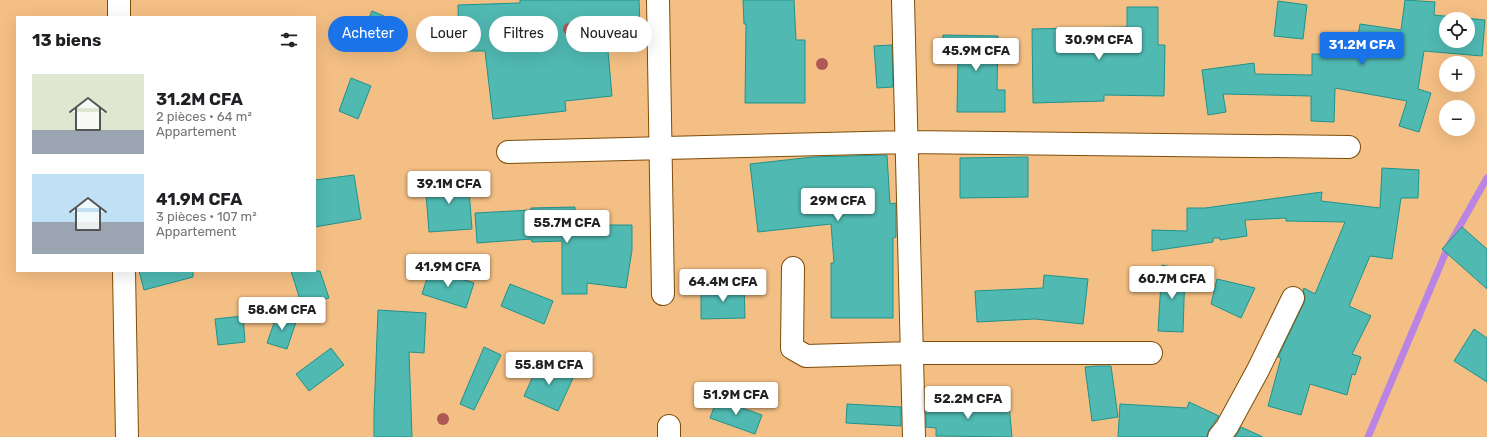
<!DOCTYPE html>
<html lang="fr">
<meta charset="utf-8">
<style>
:root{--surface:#fff;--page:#f2f2f2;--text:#202124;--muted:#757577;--accent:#1a73e8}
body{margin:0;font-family:Rubik,sans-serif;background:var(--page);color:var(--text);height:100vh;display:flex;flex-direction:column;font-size:15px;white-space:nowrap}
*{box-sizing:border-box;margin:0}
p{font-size:13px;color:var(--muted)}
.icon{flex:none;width:22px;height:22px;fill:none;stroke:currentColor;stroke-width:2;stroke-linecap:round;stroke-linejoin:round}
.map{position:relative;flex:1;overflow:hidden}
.side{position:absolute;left:16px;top:16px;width:300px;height:256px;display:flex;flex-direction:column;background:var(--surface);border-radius:0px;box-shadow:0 4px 16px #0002}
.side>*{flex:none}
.top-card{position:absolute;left:328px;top:16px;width:380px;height:36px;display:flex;gap:8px}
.controls{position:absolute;left:1439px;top:12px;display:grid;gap:8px}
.controls a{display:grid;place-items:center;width:36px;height:36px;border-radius:50%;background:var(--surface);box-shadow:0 4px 16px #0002;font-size:20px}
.price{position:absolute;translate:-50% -34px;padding:0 9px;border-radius:4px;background:#fff;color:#222;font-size:13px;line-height:26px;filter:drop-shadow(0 1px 2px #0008)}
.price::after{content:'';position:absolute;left:50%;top:24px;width:12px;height:9px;margin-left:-6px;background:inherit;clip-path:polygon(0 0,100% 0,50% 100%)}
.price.current{background:var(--accent);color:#fff}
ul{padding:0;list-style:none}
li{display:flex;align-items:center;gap:12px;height:100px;padding:0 16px}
li span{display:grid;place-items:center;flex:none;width:112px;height:80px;border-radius:0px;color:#555}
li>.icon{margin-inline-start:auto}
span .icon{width:48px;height:48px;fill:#fffc;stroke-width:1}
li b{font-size:17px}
h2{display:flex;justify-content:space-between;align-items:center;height:48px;padding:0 16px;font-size:17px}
.pill{padding:0 14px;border-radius:18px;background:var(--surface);box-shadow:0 4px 16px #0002;font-size:14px;line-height:36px}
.pill.current{background:var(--accent);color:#fff}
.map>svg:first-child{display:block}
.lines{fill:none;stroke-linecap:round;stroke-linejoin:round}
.stream{stroke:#ba84e4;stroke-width:7}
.building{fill:#50b9b2;stroke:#1f938c;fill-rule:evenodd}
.street-casing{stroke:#7d4e0a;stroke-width:24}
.street{stroke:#fff;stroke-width:22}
.tree{fill:#ae5955}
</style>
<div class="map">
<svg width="1487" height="437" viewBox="0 0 1487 437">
<rect width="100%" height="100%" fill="#f4bf84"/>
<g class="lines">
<path class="stream" d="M1368 437 1448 247 1487 178"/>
</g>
<path class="building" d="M520 0H639L640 28 606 29 612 96 565 101 566 111 493 119 485 51H459L458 5 520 3Z
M743 0H794L796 40H805V103H745L746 24H744Z
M1405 0 1435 2 1434 15 1485 20 1482 56 1424 51 1418 89 1431 93 1419 132 1399 126 1407 101 1335 88 1334 122 1311 121V96L1223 94 1226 112 1208 115 1202 70 1254 63 1255 74 1312 75V54L1355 55 1360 24 1401 30ZM1446 19H1468V41H1446Z
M1278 1 1307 5 1303 39 1274 36Z
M1127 7H1158V45H1165L1164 96 1104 95V101L1033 103 1032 29 1127 27Z
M372 11 405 25 395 47 363 32Z
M943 35 998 36 997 90H1005V112H957L958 60H942Z
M892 45 893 87 877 88 874 46Z
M351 78 371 86 358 119 339 111Z
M887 155 890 204 896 203V237L893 238V318H831V263H834L831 224 758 232 750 164 813 157Z
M1028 157V197L960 198V158Z
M1382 168 1419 170 1418 198H1401L1392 259 1370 256 1349 306 1371 316 1352 354 1361 357 1355 375 1352 374 1347 395 1310 384 1301 415 1268 406 1281 358 1278 357 1304 303 1305 297 1303 290 1304 288 1315 294 1345 222 1286 221V218L1245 220 1247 236 1220 240V238H1213V242L1152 251V230L1187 231V208H1205L1322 192 1321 201 1380 208Z
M354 175 361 219 315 227V180Z
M468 177 472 229 429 232 425 181Z
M575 207V225H632V250L626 288 587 283V294H562V241L532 242 531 239 477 243 475 213 531 210V208Z
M1462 227 1487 249V289L1442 249Z
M1162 265 1185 270 1183 332 1158 331Z
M430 269 474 283 466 308 422 294Z
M139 271H193V277L144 290Z
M291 271H320L329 298 302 306Z
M1044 275 1088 279 1083 324 1035 319 977 322 975 291 1043 288Z
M1217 279 1255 288 1241 318 1211 304Z
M510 284 553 301 544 324 501 306Z
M744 286 745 318 701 319V287Z
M378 310 426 313 424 353 409 352 412 437H374V413Z
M278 312 297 319 287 349 267 343Z
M243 316 245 342 218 345 215 319Z
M1474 329 1487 338V382L1454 361Z
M484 347 501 355 474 410 460 404Z
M331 348 344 365 309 391 296 374Z
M540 361 574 376 558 411 524 396Z
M1096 366H1111L1118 417 1092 421 1085 367Z
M936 396H959L958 410 1009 405 1012 437 936 436V428L926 427V408H936Z
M717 399 762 415 755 434 710 418Z
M1189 402 1219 416 1209 430 1207 437H1118L1120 404 1187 408Z
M847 404 901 407V426L846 423Z
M1241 427 1263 437H1235Z"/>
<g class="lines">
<g class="street-casing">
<path id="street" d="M119 0V17
M658 0 663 294
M903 0 914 437
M508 152 906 142 1349 147
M793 268 792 348 806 356 912 353H1151
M124 271 127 437
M669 426V437
M1219 437 1227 427 1258 370 1293 298"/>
</g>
<use href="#street" class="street"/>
</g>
<g class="tree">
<circle cx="569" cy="29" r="6"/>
<circle cx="822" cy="64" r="6"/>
<circle cx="443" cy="419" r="6"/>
</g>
</svg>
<div class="controls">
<a><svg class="icon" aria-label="locate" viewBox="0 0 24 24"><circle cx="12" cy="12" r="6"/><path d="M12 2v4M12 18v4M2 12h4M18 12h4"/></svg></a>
<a>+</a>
<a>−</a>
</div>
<b class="price" style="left:1099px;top:61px">30.9M CFA</b>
<b class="price current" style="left:1362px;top:66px">31.2M CFA</b>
<b class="price" style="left:976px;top:72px">45.9M CFA</b>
<b class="price" style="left:449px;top:205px">39.1M CFA</b>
<b class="price" style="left:838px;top:222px">29M CFA</b>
<b class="price" style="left:567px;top:244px">55.7M CFA</b>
<b class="price" style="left:448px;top:288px">41.9M CFA</b>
<b class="price" style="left:1172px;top:300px">60.7M CFA</b>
<b class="price" style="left:723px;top:303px">64.4M CFA</b>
<b class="price" style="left:282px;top:331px">58.6M CFA</b>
<b class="price" style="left:549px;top:386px">55.8M CFA</b>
<b class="price" style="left:736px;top:416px">51.9M CFA</b>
<b class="price" style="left:968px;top:420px">52.2M CFA</b>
<div class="top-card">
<a class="pill current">Acheter</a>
<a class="pill">Louer</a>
<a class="pill">Filtres</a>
<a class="pill">Nouveau</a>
</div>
<section class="side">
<h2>13 biens<svg class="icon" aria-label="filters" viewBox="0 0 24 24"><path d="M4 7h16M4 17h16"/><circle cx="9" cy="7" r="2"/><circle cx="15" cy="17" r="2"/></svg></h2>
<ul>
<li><span style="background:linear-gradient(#dfe7d0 70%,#9aa5b1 0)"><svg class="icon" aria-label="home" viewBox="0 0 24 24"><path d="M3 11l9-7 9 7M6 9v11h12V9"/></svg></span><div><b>31.2M CFA</b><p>2 pièces · 64 m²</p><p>Appartement</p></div></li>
<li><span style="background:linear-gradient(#bfe0f5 60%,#9aa5b1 0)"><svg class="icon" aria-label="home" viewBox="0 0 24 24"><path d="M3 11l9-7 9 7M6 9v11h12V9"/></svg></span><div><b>41.9M CFA</b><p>3 pièces · 107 m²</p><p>Appartement</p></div></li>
</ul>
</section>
</div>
